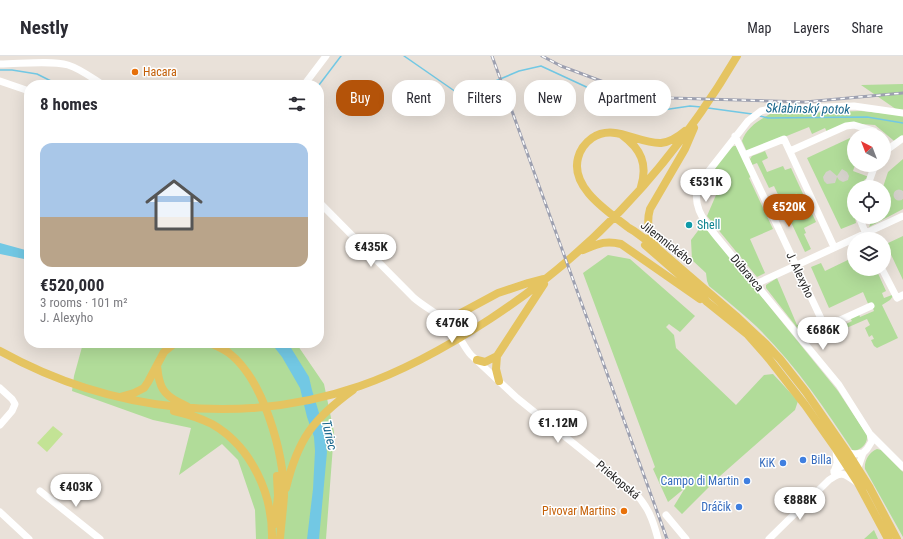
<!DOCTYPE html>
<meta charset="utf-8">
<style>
:root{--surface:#fff;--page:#f7f7f7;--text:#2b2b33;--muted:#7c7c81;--line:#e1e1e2;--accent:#b45309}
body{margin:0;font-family:"Roboto Condensed",sans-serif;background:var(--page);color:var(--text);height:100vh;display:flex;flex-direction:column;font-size:15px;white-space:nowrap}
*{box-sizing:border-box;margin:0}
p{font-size:13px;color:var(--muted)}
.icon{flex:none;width:22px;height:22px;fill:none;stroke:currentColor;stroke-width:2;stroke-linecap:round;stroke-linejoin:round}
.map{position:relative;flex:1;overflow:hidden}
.sheet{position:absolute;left:24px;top:24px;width:300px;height:268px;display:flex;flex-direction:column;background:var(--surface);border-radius:16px;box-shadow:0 4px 16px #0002}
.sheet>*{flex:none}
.hud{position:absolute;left:336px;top:24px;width:380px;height:36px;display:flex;gap:8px}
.needle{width:26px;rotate:318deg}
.controls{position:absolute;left:847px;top:72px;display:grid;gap:8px}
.controls a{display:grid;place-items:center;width:44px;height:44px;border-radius:50%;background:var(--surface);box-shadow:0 4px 16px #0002;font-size:20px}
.price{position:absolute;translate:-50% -34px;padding:0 9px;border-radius:14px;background:#fff;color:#222;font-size:13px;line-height:26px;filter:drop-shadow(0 1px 2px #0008)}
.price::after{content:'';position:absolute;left:50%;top:24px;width:12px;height:9px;margin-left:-6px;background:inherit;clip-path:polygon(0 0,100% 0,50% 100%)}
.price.current{background:var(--accent);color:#fff}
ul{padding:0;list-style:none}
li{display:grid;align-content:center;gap:8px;height:212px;padding:0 16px}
li span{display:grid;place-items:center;height:124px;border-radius:12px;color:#555}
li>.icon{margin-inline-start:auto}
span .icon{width:72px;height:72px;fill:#fffc;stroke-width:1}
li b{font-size:17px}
h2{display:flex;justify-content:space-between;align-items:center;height:48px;padding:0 16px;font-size:17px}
.chip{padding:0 14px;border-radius:16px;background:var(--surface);box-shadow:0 4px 16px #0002;font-size:14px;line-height:36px}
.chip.current{background:var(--accent);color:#fff}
header{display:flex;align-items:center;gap:24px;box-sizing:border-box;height:56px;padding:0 20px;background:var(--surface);border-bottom:1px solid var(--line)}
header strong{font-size:19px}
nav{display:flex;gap:22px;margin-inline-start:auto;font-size:14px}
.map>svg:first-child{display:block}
.green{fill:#b1dc99}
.pitch{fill:#c3e395}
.plaza{fill:#d5d1cb}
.water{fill:#72c8e4}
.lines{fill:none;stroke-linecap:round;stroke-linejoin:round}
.stream{stroke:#72c8e4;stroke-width:1.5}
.minor{stroke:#fff;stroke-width:7}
.major{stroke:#e5c461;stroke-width:8}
.rail-casing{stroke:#9da0b0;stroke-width:3}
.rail{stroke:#fff;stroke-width:1.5;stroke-dasharray:4.5;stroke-linecap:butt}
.food-dot{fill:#e8710a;stroke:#fff;stroke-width:1.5}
.culture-dot{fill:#0f9aa8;stroke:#fff;stroke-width:1.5}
.shop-dot{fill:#3f7fe0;stroke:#fff;stroke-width:1.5}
.labels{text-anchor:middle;stroke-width:3;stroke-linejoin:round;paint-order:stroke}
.food-label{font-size:12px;fill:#c56008;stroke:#fff;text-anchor:start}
.culture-label{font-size:12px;fill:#0d838f;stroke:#fff;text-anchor:start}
.street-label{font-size:12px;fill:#272727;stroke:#fff}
.shop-label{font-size:12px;fill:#366cbe;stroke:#fff;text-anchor:end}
.water-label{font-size:13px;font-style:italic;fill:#16658b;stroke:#fff}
</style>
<header>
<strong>Nestly</strong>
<nav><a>Map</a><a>Layers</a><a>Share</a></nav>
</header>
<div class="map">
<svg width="903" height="483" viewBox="0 0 903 483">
<rect width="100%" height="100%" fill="#e9e1d9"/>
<path class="green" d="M903 28V58L861 29Z
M861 55 903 59V86L899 89 875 69 848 67 827 76 825 72 812 78 809 71 747 96 742 85C746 72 759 64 770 58Z
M850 82 854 86V109H855L853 115 869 121V123H865L862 131H854V161H855L856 167 841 173 807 102Z
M734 90H736L752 120 749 122 773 173 750 183 765 217 757 221 707 160 716 139C715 131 712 127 704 125L731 91Z
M765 95 768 102 762 105 767 116 783 110 785 114 791 112 816 166 804 172 806 177 804 178 811 193 805 196 774 130 769 132 757 107 752 109 750 103 752 100Z
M903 103V153L869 171 873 161H884V131H883L888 116Z
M703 171H705L838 335 867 379C868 388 861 394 853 395 824 351 794 307 756 270 741 256 725 243 709 230L707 225 706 217 692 204 691 184 700 172Z
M903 180V224L886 188Z
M608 199 630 203 695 260 680 276 669 268 666 271 674 279 676 292 736 349 764 319 773 318 798 345 795 354 720 420 682 458 674 450 685 432 668 446 653 413 655 411 583 217Z
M854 201V213H876L886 235 882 237 884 242 892 239 893 240 890 244 882 249 898 282 877 292 874 290 871 284 874 283 872 279 869 281 865 272 870 269 867 263 835 277 834 274 852 265 850 262 859 258 860 261 874 255 871 247 869 250 863 236 829 252 811 211 821 207 825 215Z
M777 222 797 269 807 266 816 285 812 287H809L766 232V229Z
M85 287H122L133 289 137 287H296L324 328 334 376 326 483H256L255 454 238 404 222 388 179 419 191 372 153 364 72 335 74 320 82 291Z
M877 393 881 394 903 416V481L865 413C864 405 869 396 877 393Z
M874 474 878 483H864Z"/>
<path class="pitch" d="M797 137 804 152 795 155 789 140Z
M53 370 63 378 47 396 37 387Z"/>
<path class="plaza" d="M842 113 847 116 849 120 848 124 843 126 839 124 837 121 835 127 827 128 824 125 823 121 826 116 830 114 837 120Z
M893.5 139a5.5 5.5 0 1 1 11 0a5.5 5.5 0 1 1-11 0Z"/>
<path class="water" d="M0 187 29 195V204L0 198Z
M271 287H288L309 321 312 334 323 370 327 396 319 483H307L313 433 315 395 314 381 307 361 300 332 282 301Z"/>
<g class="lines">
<path class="stream" d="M404 0 456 36 479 32 519 15 541 10 634 53 649 56 690 50 701 51
M0 14H12L37 18 59 29
M319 29 341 0
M708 52 752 58
M760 60 768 62 867 61 903 67"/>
<path class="minor" d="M0 8C20 8 50 4 68 9 81 13 92 22 103 29
M0 25 29 35
M304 29 326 0
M903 57 854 50 769 53 761 55 748 65 701 125C689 146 703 164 716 180L839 329 870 378 903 411
M735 80 825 271 871 250
M790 95 846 70 854 69 874 75
M884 96 902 83
M744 99 784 83 834 191
M867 131 875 109
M319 146 414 242C427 253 443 260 454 273 460 281 464 291 471 299L517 342 634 436C648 450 653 464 658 483
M859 161 868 183
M882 213 897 242 903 239
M756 228 903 160
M0 332 12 343 15 348 12 355 0 369
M848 397 855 398 863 397
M834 415 845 408 858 412 863 397 867 393 872 385 870 378
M834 416 837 407 836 393
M40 435 100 483
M0 456 29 483
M666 459 686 483
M769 483 829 424C841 415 844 417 856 426"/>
<path class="major" d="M685 75C678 81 670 86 661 87 638 88 614 67 592 82 585 87 580 94 578 102 570 132 609 156 629 172L634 175 657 192 736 260 766 288 780 303 806 336 848 397 870 432 897 483
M622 79C641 93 648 108 641 131
M645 189 691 229 707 246 748 279 769 303 805 349 836 393 858 427 888 483
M656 190C649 177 646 167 650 153L685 93 694 72
M583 194C598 188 605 184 621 188L700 243
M438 259 459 258 498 237 528 227 543 223
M454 273 455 264 459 258
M210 287C217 290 224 293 229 297 264 324 284 398 284 440 283 454 281 469 280 483
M0 295C110 356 241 371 360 330 406 314 450 289 490 263 594 195 674 107 737 0
M497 300 496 313 499 325
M477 304 485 306 497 300 544 228
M157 310C158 316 158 321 160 326 163 340 177 345 188 351
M120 341 134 337 144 332 148 326 164 296 175 287
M174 355C187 358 200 362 212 368 252 391 273 439 272 483
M286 432C298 383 313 363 353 334
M275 468 278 440 277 420"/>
<g class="rail-casing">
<path id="rail" d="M492 0 667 483
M542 0 561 10 617 31 645 38 671 42 805 46 903 37"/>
</g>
<use href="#rail" class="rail"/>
</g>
<g class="food-dot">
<circle cx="135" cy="16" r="4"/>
<circle cx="624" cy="455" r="4"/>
</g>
<circle class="culture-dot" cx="689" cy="169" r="4"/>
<g class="shop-dot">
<circle cx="803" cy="404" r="4"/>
<circle cx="783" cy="407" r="4"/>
<circle cx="747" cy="425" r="4"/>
<circle cx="739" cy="451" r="4"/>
</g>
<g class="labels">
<g class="food-label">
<text x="143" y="20">Hacara</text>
<text x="616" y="459" text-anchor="end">Pivovar Martins</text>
</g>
<g class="culture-label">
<text x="697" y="173">Shell</text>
</g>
<g class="street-label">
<text transform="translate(667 187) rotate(38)" y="4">Jilemnického</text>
<text transform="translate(747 217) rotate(50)" y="4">Dúbravca</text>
<text transform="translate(800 219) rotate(65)" y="4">J. Alexyho</text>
<text transform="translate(618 424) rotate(40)" y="4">Priekopská</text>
</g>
<g class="shop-label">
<text x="811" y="408" text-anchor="start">Billa</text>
<text x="775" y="411">KiK</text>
<text x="739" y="429">Campo di Martin</text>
<text x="731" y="455">Dráčik</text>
</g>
<g class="water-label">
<text transform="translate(808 52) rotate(1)" y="5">Sklabinský potok</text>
<text transform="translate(330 379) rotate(77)" y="5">Turiec</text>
</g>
</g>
</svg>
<div class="controls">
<a><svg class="needle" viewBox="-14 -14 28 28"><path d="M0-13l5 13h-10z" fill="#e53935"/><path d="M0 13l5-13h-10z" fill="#7c7c81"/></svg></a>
<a><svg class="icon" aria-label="locate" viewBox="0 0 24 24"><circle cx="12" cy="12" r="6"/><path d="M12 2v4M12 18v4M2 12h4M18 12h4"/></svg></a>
<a><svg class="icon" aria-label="layers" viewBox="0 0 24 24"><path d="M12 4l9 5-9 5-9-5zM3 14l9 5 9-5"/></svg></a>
</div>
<b class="price" style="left:706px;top:147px">€531K</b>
<b class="price current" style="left:789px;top:172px">€520K</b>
<b class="price" style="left:371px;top:212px">€435K</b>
<b class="price" style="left:452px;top:288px">€476K</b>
<b class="price" style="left:823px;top:295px">€686K</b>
<b class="price" style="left:558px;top:388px">€1.12M</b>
<b class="price" style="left:76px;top:452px">€403K</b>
<b class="price" style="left:800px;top:465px">€888K</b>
<div class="hud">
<a class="chip current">Buy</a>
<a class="chip">Rent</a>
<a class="chip">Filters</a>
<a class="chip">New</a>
<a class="chip">Apartment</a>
</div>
<section class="sheet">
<h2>8 homes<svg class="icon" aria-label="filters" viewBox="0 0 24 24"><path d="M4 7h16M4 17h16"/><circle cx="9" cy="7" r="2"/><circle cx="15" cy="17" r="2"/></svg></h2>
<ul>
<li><span style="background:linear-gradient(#a9c7e8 60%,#b9a48a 0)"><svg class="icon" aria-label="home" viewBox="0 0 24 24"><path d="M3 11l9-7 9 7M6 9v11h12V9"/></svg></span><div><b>€520,000</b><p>3 rooms · 101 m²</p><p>J. Alexyho</p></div></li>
</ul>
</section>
</div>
